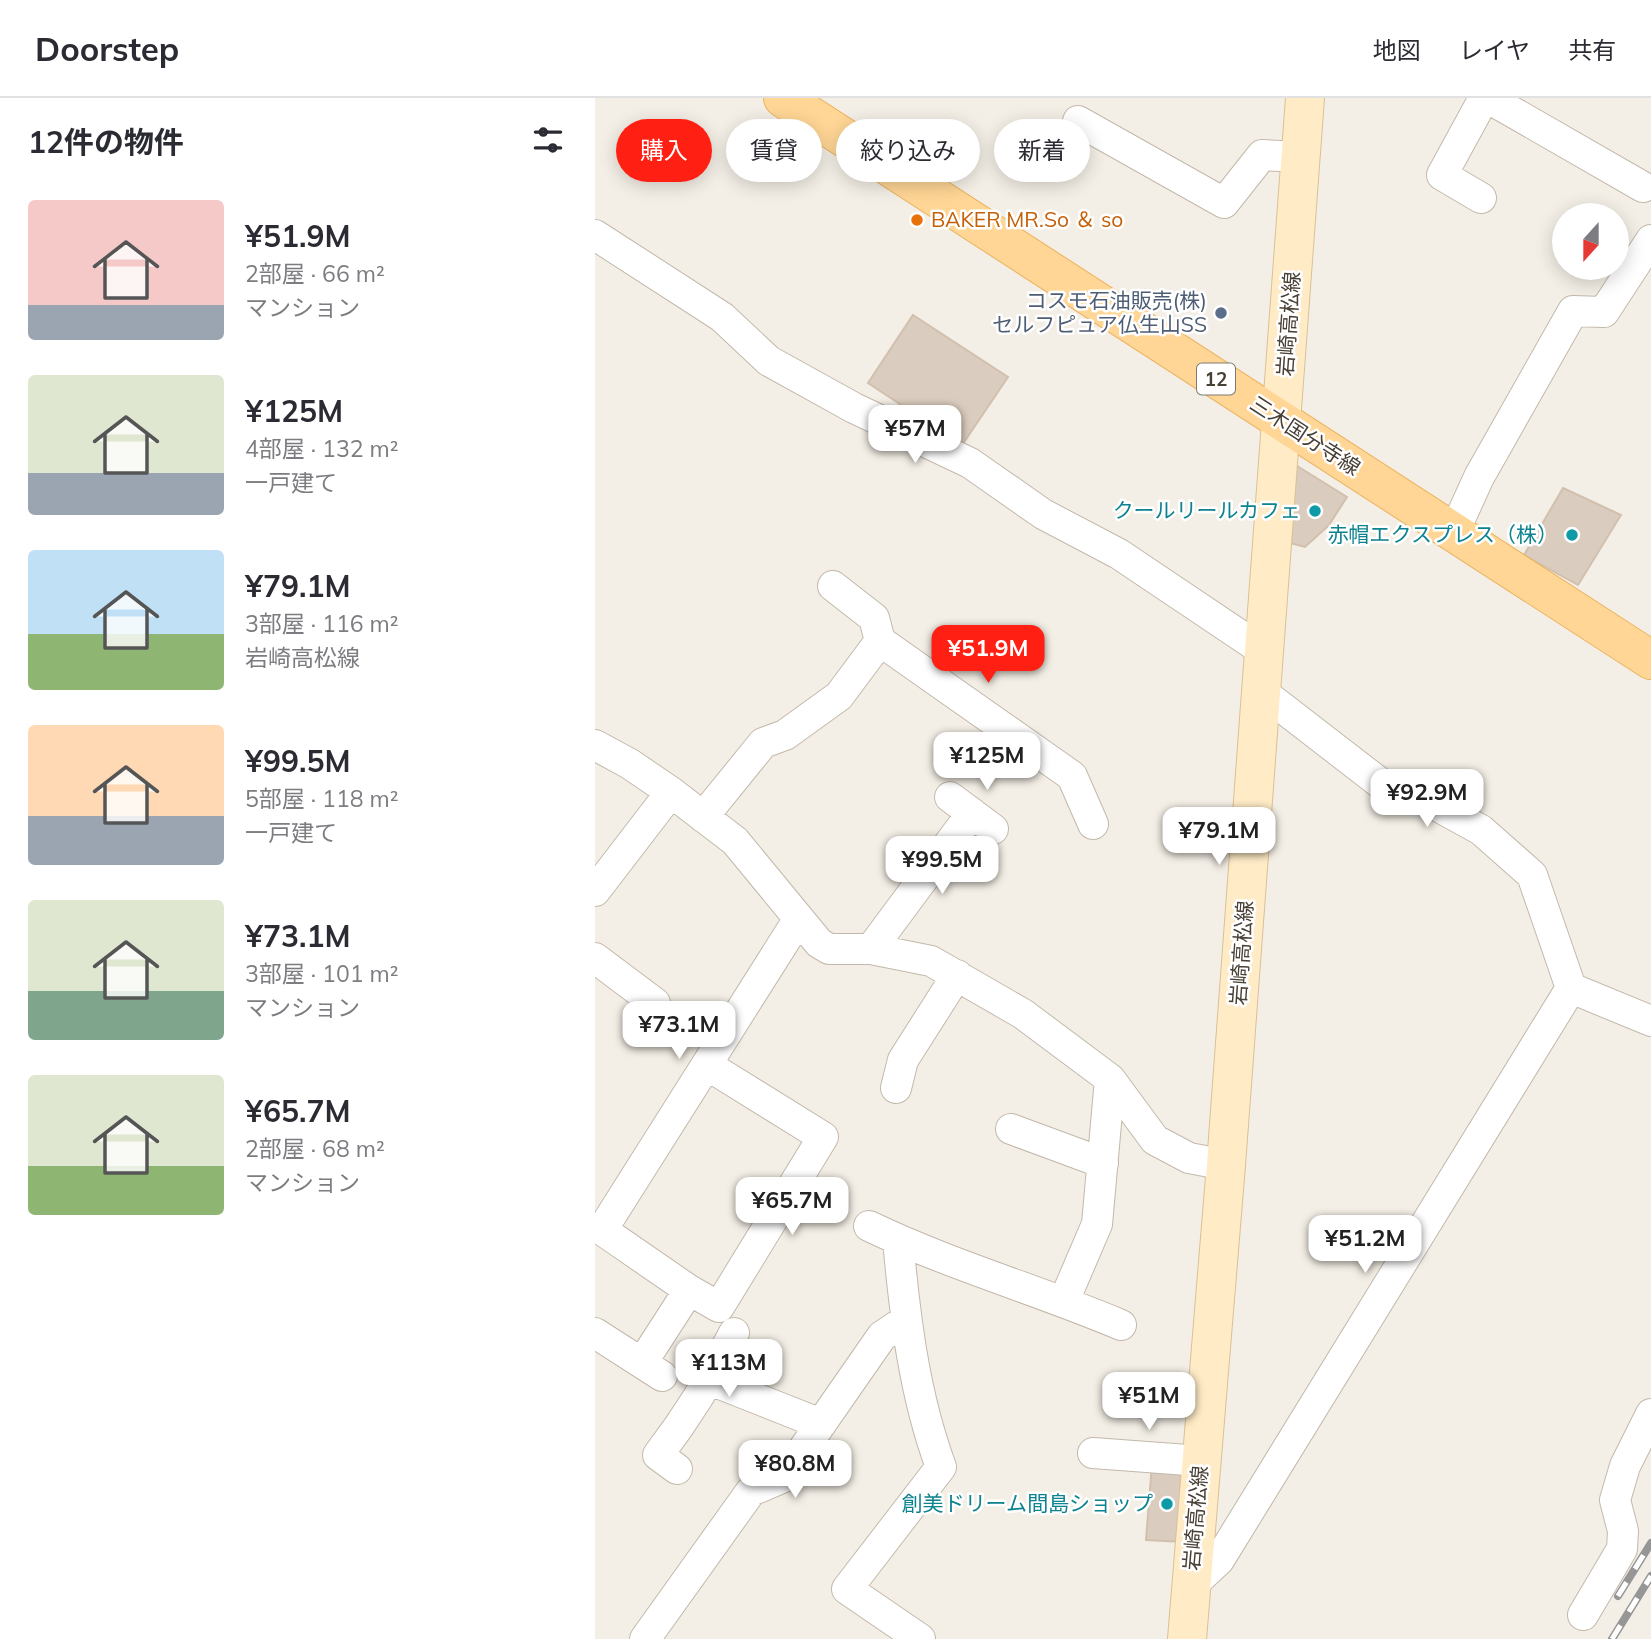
<!DOCTYPE html>
<html lang="ja">
<meta charset="utf-8">
<style>
:root{--surface:#fff;--page:#f7f7f7;--text:#2b2b33;--muted:#7c7c81;--line:#e1e1e2;--accent:#ff1f13}
body{margin:0;font-family:Mulish,"Noto Sans JP",sans-serif;background:var(--page);color:var(--text);height:100vh;display:flex;flex-direction:column;font-size:26px;white-space:nowrap}
*{box-sizing:border-box;margin:0}
p{font-size:23px;color:var(--muted)}
.icon{flex:none;width:38px;height:38px;fill:none;stroke:currentColor;stroke-width:2;stroke-linecap:round;stroke-linejoin:round}
.map{position:relative;flex:1;overflow:hidden}
.sheet{display:flex;flex-direction:column;background:var(--surface);width:595px}
.sheet>*{flex:none}
.guide{position:absolute;left:21px;top:21px;width:665px;height:63px;display:flex;gap:14px}
.needle{width:46px;rotate:201deg}
.fabs{position:absolute;left:957px;top:105px;display:grid;gap:14px}
.fabs a{display:grid;place-items:center;width:77px;height:77px;border-radius:50%;background:var(--surface);box-shadow:0 4px 18px #0003;font-size:35px}
.price{position:absolute;translate:-50% -60px;padding:0 16px;border-radius:14px;background:#fff;color:#222;font-size:23px;line-height:46px;filter:drop-shadow(0 2px 4px #0008)}
.price::after{content:'';position:absolute;left:50%;top:42px;width:21px;height:16px;margin-left:-10px;background:inherit;clip-path:polygon(0 0,100% 0,50% 100%)}
.price.selected{background:var(--accent);color:#fff}
ul{padding:0;list-style:none}
li{display:flex;align-items:center;gap:21px;height:175px;padding:0 28px}
li span{display:grid;place-items:center;flex:none;width:196px;height:140px;border-radius:7px;color:#555}
li>.icon{margin-inline-start:auto}
span .icon{width:84px;height:84px;fill:#fffc;stroke-width:1}
li b{font-size:30px}
h2{display:flex;justify-content:space-between;align-items:center;height:84px;padding:0 28px;font-size:30px}
.chip{padding:0 24px;border-radius:32px;background:var(--surface);box-shadow:0 4px 18px #0003;font-size:24px;line-height:63px}
.chip.selected{background:var(--accent);color:#fff}
header{display:flex;align-items:center;gap:42px;box-sizing:border-box;height:98px;padding:0 35px;background:var(--surface);border-bottom:2px solid var(--line)}
header strong{font-size:33px}
nav{display:flex;gap:38px;margin-inline-start:auto;font-size:24px}
main{display:flex;flex:1;min-height:0}
.map>svg:first-child{display:block}
.building{fill:#daccbe;stroke:#d2c0ae;stroke-width:2}
.lines{fill:none;stroke-linecap:round;stroke-linejoin:round}
.minor-casing{stroke:#c3b8ab;stroke-width:32}
.secondary-casing{stroke:#dac195;stroke-width:40}
.primary-casing{stroke:#ebb25e;stroke-width:40}
.minor{stroke:#fff;stroke-width:30}
.secondary{stroke:#ffebc6;stroke-width:38}
.primary{stroke:#ffd695;stroke-width:38}
.rail-casing{stroke:#969696;stroke-width:8}
.rail{stroke:#fff;stroke-width:5;stroke-dasharray:16;stroke-linecap:butt}
.food-dot{fill:#e8710a;stroke:#fff;stroke-width:2.5}
.service-dot{fill:#5c6f8a;stroke:#fff;stroke-width:2.5}
.culture-dot{fill:#0f9aa8;stroke:#fff;stroke-width:2.5}
.labels{text-anchor:middle;stroke-width:5;stroke-linejoin:round;paint-order:stroke}
.shield{fill:#fff;stroke:#7f7972;stroke-width:2}
.shield-label{font-size:19px;font-weight:bold;fill:#483f35}
.food-label{font-size:21px;fill:#c56008;stroke:#fff;text-anchor:start}
.service-label{font-size:21px;fill:#4e5e75;stroke:#fff;text-anchor:end}
.street-label{font-size:21px;fill:#483f35;stroke:#fff}
.culture-label{font-size:21px;fill:#0d838f;stroke:#fff;text-anchor:end}
</style>
<header>
<strong>Doorstep</strong>
<nav><a>地図</a><a>レイヤ</a><a>共有</a></nav>
</header>
<main>
<section class="sheet">
<h2>12件の物件<svg class="icon" aria-label="filters" viewBox="0 0 24 24"><path d="M4 7h16M4 17h16"/><circle cx="9" cy="7" r="2"/><circle cx="15" cy="17" r="2"/></svg></h2>
<ul>
<li><span style="background:linear-gradient(#f6c9c9 75%,#9aa5b1 0)"><svg class="icon" aria-label="home" viewBox="0 0 24 24"><path d="M3 11l9-7 9 7M6 9v11h12V9"/></svg></span><div><b>¥51.9M</b><p>2部屋 · 66 m²</p><p>マンション</p></div></li>
<li><span style="background:linear-gradient(#dfe7d0 70%,#9aa5b1 0)"><svg class="icon" aria-label="home" viewBox="0 0 24 24"><path d="M3 11l9-7 9 7M6 9v11h12V9"/></svg></span><div><b>¥125M</b><p>4部屋 · 132 m²</p><p>一戸建て</p></div></li>
<li><span style="background:linear-gradient(#bfe0f5 60%,#8fb573 0)"><svg class="icon" aria-label="home" viewBox="0 0 24 24"><path d="M3 11l9-7 9 7M6 9v11h12V9"/></svg></span><div><b>¥79.1M</b><p>3部屋 · 116 m²</p><p>岩崎高松線</p></div></li>
<li><span style="background:linear-gradient(#ffd9b3 65%,#9aa5b1 0)"><svg class="icon" aria-label="home" viewBox="0 0 24 24"><path d="M3 11l9-7 9 7M6 9v11h12V9"/></svg></span><div><b>¥99.5M</b><p>5部屋 · 118 m²</p><p>一戸建て</p></div></li>
<li><span style="background:linear-gradient(#dfe7d0 65%,#7fa58c 0)"><svg class="icon" aria-label="home" viewBox="0 0 24 24"><path d="M3 11l9-7 9 7M6 9v11h12V9"/></svg></span><div><b>¥73.1M</b><p>3部屋 · 101 m²</p><p>マンション</p></div></li>
<li><span style="background:linear-gradient(#dfe7d0 65%,#8fb573 0)"><svg class="icon" aria-label="home" viewBox="0 0 24 24"><path d="M3 11l9-7 9 7M6 9v11h12V9"/></svg></span><div><b>¥65.7M</b><p>2部屋 · 68 m²</p><p>マンション</p></div></li>
</ul>
</section>
<div class="map">
<svg width="1056" height="1541" viewBox="0 0 1056 1541">
<rect width="100%" height="100%" fill="#f4efe6"/>
<path class="building" d="M318 217 413 279 367 347 273 285Z
M699 366 752 399 734 427 710 449 695 445Z
M968 390 1026 417 983 487 929 457Z
M557 1366 592 1370 587 1444 551 1442Z"/>
<g class="lines">
<g class="minor-casing">
<path id="minor" d="M893 0 1048 89
M483 23 629 105 667 57 706 59
M886 100 847 77 889 0
M0 137 127 219 174 263 259 310 375 365 448 416 524 456 670 554
M859 434 884 379 978 213 1009 214 1056 142
M238 488 279 520 285 543 477 678 498 726
M667 594 785 685 819 695 886 732 937 777 976 890 1056 923
M0 647 35 666 76 694 140 743 224 845 234 851H276L336 863 428 916 515 981 560 1042 594 1060 631 1067
M355 699 398 731
M108 719 168 645 190 637 244 598 285 543
M0 793 76 694
M276 851 377 715
M0 860 60 905
M112 967 228 1039 124 1209 94 1192 7 1132 203 822
M301 990 308 962 362 877
M416 1031 508 1065
M274 1128C355 1167 443 1192 526 1227
M303 1142C310 1219 319 1296 346 1369L252 1491 325 1541
M469 1203 502 1126 515 981
M0 1235 67 1278
M47 1265 94 1192
M115 1282 226 1326
M498 1355 606 1363
M82 1371 63 1357C93 1318 117 1279 139 1235
M595 1489 624 1462 976 890
M988 1517 1027 1451 1028 1433 1020 1402 1030 1368 1056 1316
M50 1541 156 1393 189 1379 287 1238 311 1222"/>
</g>
<g class="secondary-casing">
<path id="secondary" d="M592 1541 631 1067 710 0"/>
</g>
<g class="primary-casing">
<path id="primary" d="M188 0 1056 562"/>
</g>
<use href="#minor" class="minor"/>
<use href="#secondary" class="secondary"/>
<use href="#primary" class="primary"/>
<g class="rail-casing">
<path id="rail" d="M1023 1498 1056 1445
M1017 1541 1056 1478"/>
</g>
<use href="#rail" class="rail"/>
</g>
<circle class="food-dot" cx="322" cy="122" r="7"/>
<circle class="service-dot" cx="626" cy="215" r="7"/>
<g class="culture-dot">
<circle cx="720" cy="413" r="7"/>
<circle cx="977" cy="437" r="7"/>
<circle cx="572" cy="1406" r="7"/>
</g>
<g class="labels">
<rect class="shield" x="602" y="265.5" width="38" height="31" rx="5"/>
<g class="shield-label">
<text x="621" y="288">12</text>
</g>
<g class="food-label">
<text x="336" y="129">BAKER MR.So ＆ so</text>
</g>
<g class="service-label">
<text x="612" y="210">コスモ石油販売(株)<tspan x="612" dy="24">セルフピュア仏生山SS</tspan></text>
</g>
<g class="street-label">
<text transform="translate(694 226) rotate(-86)" y="7">岩崎高松線</text>
<text transform="translate(710 338) rotate(33)" y="7">三木国分寺線</text>
<text transform="translate(647 855) rotate(-86)" y="7">岩崎高松線</text>
<text transform="translate(601 1420) rotate(-85)" y="7">岩崎高松線</text>
</g>
<g class="culture-label">
<text x="706" y="420">クールリールカフェ</text>
<text x="963" y="444">赤帽エクスプレス（株）</text>
<text x="558" y="1413">創美ドリーム間島ショップ</text>
</g>
</g>
</svg>
<div class="fabs">
<a><svg class="needle" viewBox="-14 -14 28 28"><path d="M0-13l5 13h-10z" fill="#e53935"/><path d="M0 13l5-13h-10z" fill="#7c7c81"/></svg></a>
</div>
<b class="price" style="left:320px;top:367px">¥57M</b>
<b class="price selected" style="left:393px;top:587px">¥51.9M</b>
<b class="price" style="left:392px;top:694px">¥125M</b>
<b class="price" style="left:832px;top:731px">¥92.9M</b>
<b class="price" style="left:624px;top:769px">¥79.1M</b>
<b class="price" style="left:347px;top:798px">¥99.5M</b>
<b class="price" style="left:84px;top:963px">¥73.1M</b>
<b class="price" style="left:197px;top:1139px">¥65.7M</b>
<b class="price" style="left:770px;top:1177px">¥51.2M</b>
<b class="price" style="left:134px;top:1301px">¥113M</b>
<b class="price" style="left:554px;top:1334px">¥51M</b>
<b class="price" style="left:200px;top:1402px">¥80.8M</b>
<div class="guide">
<a class="chip selected">購入</a>
<a class="chip">賃貸</a>
<a class="chip">絞り込み</a>
<a class="chip">新着</a>
</div>
</div>
</main>
